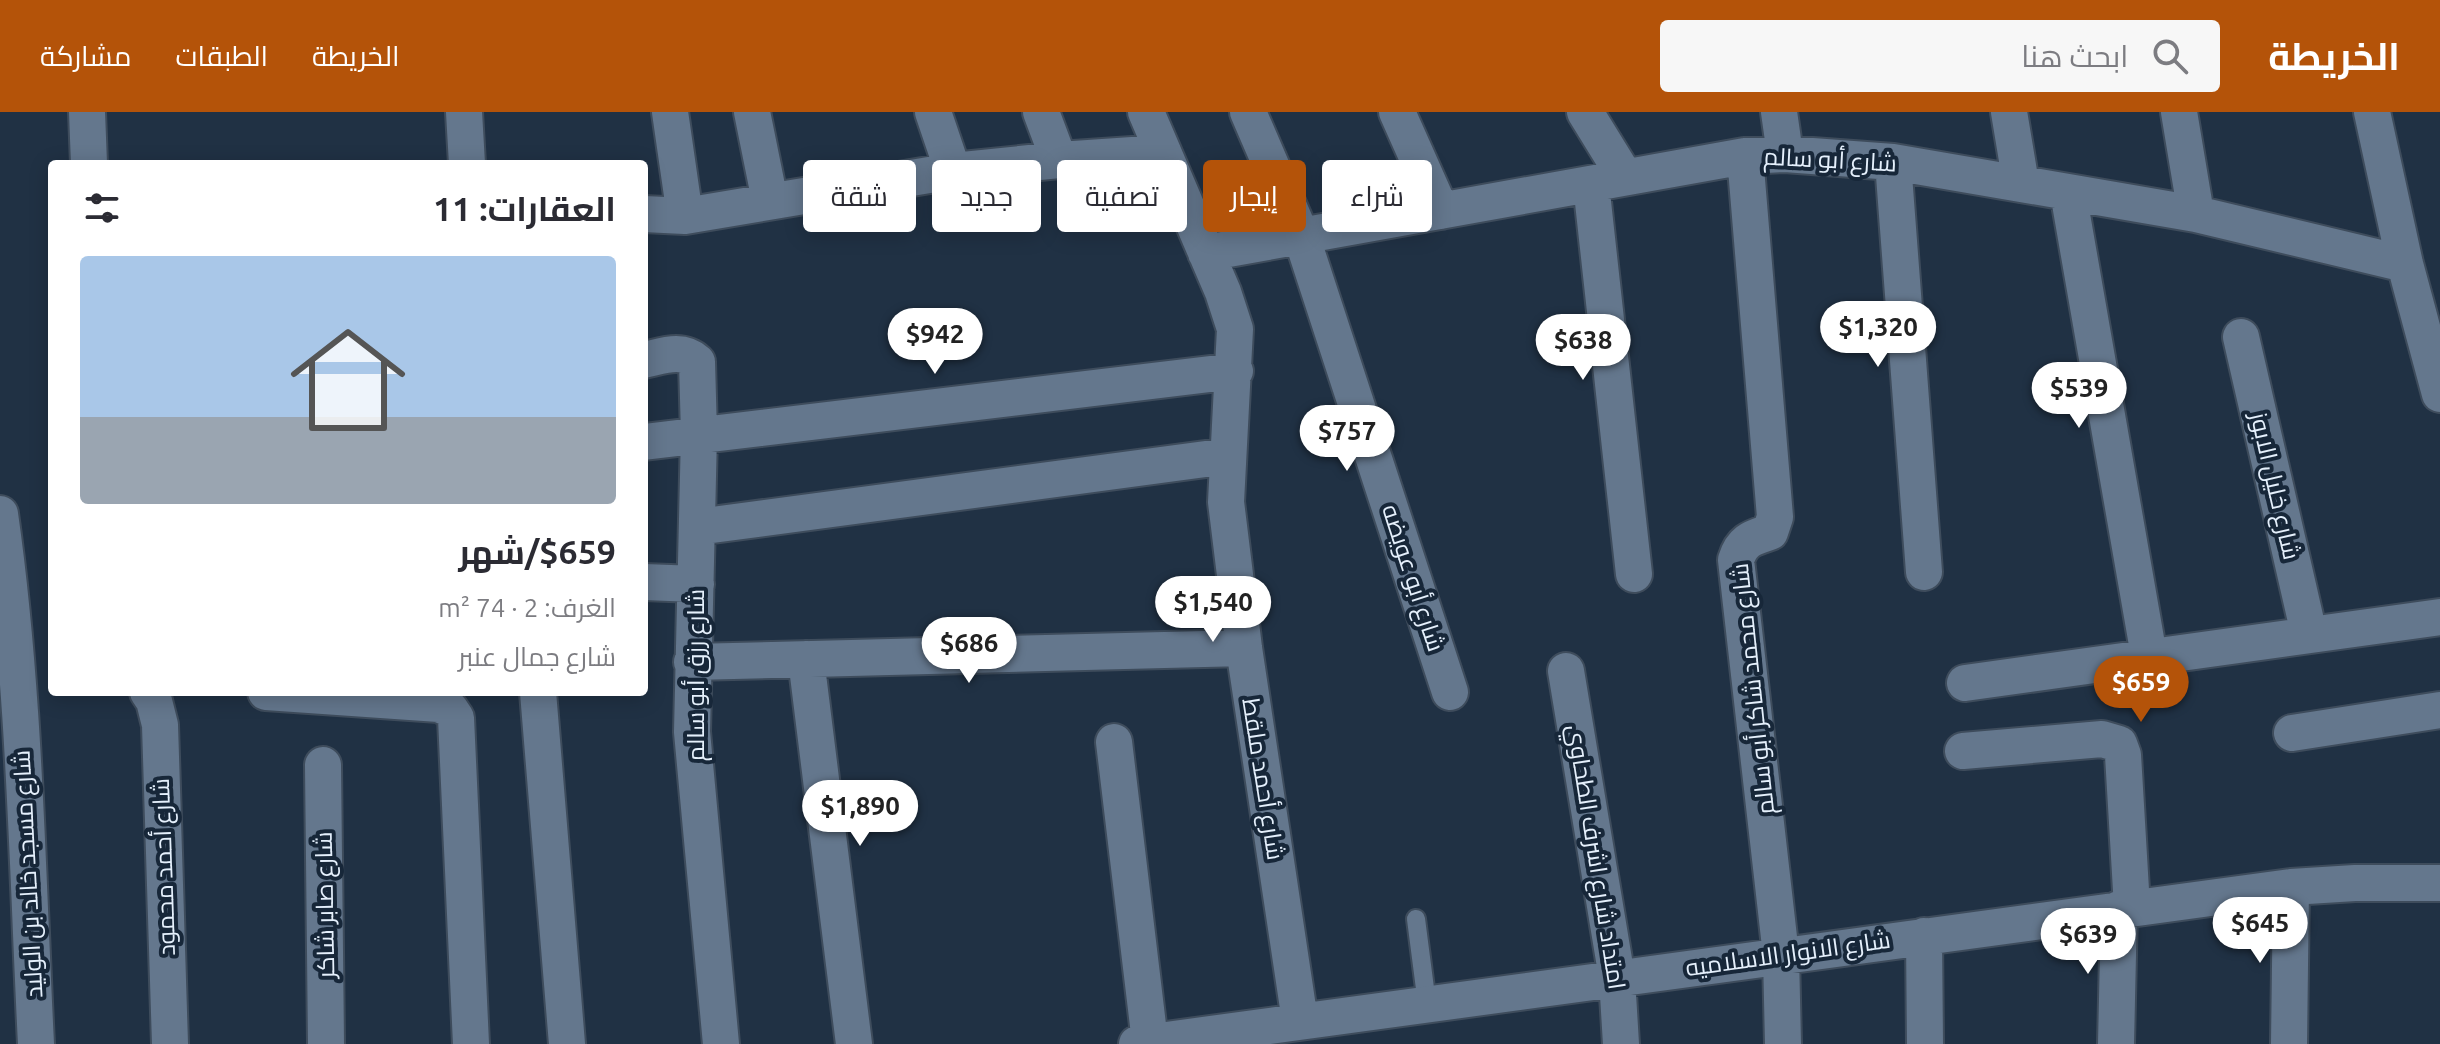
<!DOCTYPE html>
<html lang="ar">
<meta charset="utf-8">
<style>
:root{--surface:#fff;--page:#f7f7f7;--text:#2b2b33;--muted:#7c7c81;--line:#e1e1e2;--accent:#b45309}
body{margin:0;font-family:Ubuntu,Cairo,sans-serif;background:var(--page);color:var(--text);direction:rtl;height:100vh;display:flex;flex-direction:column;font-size:30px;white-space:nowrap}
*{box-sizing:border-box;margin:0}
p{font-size:26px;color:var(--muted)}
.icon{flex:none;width:44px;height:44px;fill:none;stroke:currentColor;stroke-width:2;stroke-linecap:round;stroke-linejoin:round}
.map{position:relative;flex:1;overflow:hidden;direction:ltr}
.sheet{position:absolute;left:48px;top:48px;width:600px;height:536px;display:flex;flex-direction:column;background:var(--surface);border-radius:8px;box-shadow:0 4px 20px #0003;direction:rtl}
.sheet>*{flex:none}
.hud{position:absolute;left:672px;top:48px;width:760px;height:72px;direction:rtl;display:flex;gap:16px}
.price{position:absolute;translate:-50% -68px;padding:0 18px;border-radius:28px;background:#fff;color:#222;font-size:26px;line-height:52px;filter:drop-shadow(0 2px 4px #0008)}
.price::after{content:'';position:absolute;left:50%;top:48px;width:24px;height:18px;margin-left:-12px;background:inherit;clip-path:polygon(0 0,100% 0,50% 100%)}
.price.active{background:var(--accent);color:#fff}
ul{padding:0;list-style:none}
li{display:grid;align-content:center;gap:16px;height:424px;padding:0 32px}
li+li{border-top:2px solid var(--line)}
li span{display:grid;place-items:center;height:248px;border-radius:8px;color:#555}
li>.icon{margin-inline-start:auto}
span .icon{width:144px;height:144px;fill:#fffc;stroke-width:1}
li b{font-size:34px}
h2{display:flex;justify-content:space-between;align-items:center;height:96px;padding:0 32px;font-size:34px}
.tag{padding:0 28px;border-radius:8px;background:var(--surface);box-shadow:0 4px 20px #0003;font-size:28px;line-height:72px}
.tag.active{background:var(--accent);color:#fff}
header{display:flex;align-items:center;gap:48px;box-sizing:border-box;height:112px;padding:0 40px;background:var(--accent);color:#fff}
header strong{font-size:38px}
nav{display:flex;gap:44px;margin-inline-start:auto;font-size:28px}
.search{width:560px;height:72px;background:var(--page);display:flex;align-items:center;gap:20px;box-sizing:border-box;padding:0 28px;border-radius:8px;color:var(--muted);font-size:30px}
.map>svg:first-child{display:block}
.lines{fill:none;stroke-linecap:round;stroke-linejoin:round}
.service-casing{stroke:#3e4c5c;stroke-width:22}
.minor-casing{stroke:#3e4c5c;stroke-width:40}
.service{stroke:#64778d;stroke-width:18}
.minor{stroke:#64778d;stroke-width:36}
.labels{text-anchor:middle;stroke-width:8;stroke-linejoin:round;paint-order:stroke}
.street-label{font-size:24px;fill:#e5f0fc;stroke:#172739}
</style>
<header>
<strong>الخريطة</strong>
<div class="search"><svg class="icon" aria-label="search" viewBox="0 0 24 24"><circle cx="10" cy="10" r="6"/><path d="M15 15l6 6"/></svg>ابحث هنا</div>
<nav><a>الخريطة</a><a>الطبقات</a><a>مشاركة</a></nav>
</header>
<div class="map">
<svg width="2440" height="932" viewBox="0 0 2440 932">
<rect width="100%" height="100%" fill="#203144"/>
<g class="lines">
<g class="service-casing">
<path id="service" d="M1416 807 1427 892"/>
</g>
<g class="minor-casing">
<path id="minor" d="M87 0 89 52
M464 0 467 52
M670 0 685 104
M752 0 770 89
M933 0 953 59
M1041 0 1059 48
M1146 0 1223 180 1235 217 1226 390 1244 536 1300 909
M1248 0 1301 123 1450 580
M1397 0 1441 99
M1585 0 1625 65
M1779 0 1785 42
M2009 0 2021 72
M2179 0 2196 102
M2372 0 2405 152 2440 282
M1745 44 1775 405 1770 420C1752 426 1742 428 1736 448L1781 843 1783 932
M1893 50 1924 460
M1591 72 1634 462
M2068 80 2149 544
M644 102 685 104 953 59 1059 48 1162 41
M1206 141 1745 44 1785 42 1893 50 2196 102 2405 152
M2241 225 2309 522
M644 248C663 244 682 236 697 250L699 322 692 620 721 932
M644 330 1235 259
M0 402C25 577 27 755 36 932
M697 415 1228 344
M644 470 696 472
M806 547 854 932
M692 550 1244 536
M1566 559 1617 866 1621 932
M1965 571 2440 505
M148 580 154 589 160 613 170 932
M266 580 439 592 450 597 456 606 471 932
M538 580 567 932
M2292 621 2440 598
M1114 630 1150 930
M1963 639 2102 627 2119 632 2123 643 2132 795
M323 653 326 932
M1924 824 1925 932
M1137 932 2291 775 2355 771H2440
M2116 932 2119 797
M2289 932 2291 775"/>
</g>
<use href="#service" class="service"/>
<use href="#minor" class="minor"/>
</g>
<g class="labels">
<g class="street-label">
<text transform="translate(1830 48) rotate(3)" y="8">شارع أبو سالم</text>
<text transform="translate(2275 374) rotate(77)" y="8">شارع خليل الابوز</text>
<text transform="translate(1413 466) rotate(72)" y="8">شارع أبو عويضه</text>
<text transform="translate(696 563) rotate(-90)" y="8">شارع رزق أبو سالم</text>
<text transform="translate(1753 577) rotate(-96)" y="8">شارع محمد شاكر أبو سالم</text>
<text transform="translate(1263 667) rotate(81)" y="8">شارع أحمد ملقط</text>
<text transform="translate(1596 745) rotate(81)" y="8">امتداد شارع اشرف الطحاوي</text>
<text transform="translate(164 755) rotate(-92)" y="8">شارع أحمد محمود</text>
<text transform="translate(28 762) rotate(-93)" y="8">شارع مسجد خالد بن الوليد</text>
<text transform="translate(325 793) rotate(-91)" y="8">شارع صابر شاكر</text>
<text transform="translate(1788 842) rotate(-8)" y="8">شارع الانوار الاسلاميه</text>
</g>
</g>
</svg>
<b class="price" style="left:1878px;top:257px">$1,320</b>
<b class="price" style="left:935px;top:264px">$942</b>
<b class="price" style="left:1583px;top:270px">$638</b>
<b class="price" style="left:2079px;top:318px">$539</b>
<b class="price" style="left:1347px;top:361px">$757</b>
<b class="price" style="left:1213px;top:532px">$1,540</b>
<b class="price" style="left:969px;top:573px">$686</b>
<b class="price active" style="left:2141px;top:612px">$659</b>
<b class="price" style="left:860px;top:736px">$1,890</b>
<b class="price" style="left:2260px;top:853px">$645</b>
<b class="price" style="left:2088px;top:864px">$639</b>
<div class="hud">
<a class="tag">شراء</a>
<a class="tag active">إيجار</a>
<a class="tag">تصفية</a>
<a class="tag">جديد</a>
<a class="tag">شقة</a>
</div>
<section class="sheet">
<h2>العقارات: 11<svg class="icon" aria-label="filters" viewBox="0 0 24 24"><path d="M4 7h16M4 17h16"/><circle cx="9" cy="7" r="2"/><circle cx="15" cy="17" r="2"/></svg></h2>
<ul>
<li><span style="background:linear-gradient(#a9c7e8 65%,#9aa5b1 0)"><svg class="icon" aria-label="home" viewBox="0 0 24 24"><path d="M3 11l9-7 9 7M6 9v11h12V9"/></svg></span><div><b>$659/شهر</b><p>الغرف: 2 · 74 m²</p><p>شارع جمال عنبر</p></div></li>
</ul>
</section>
</div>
